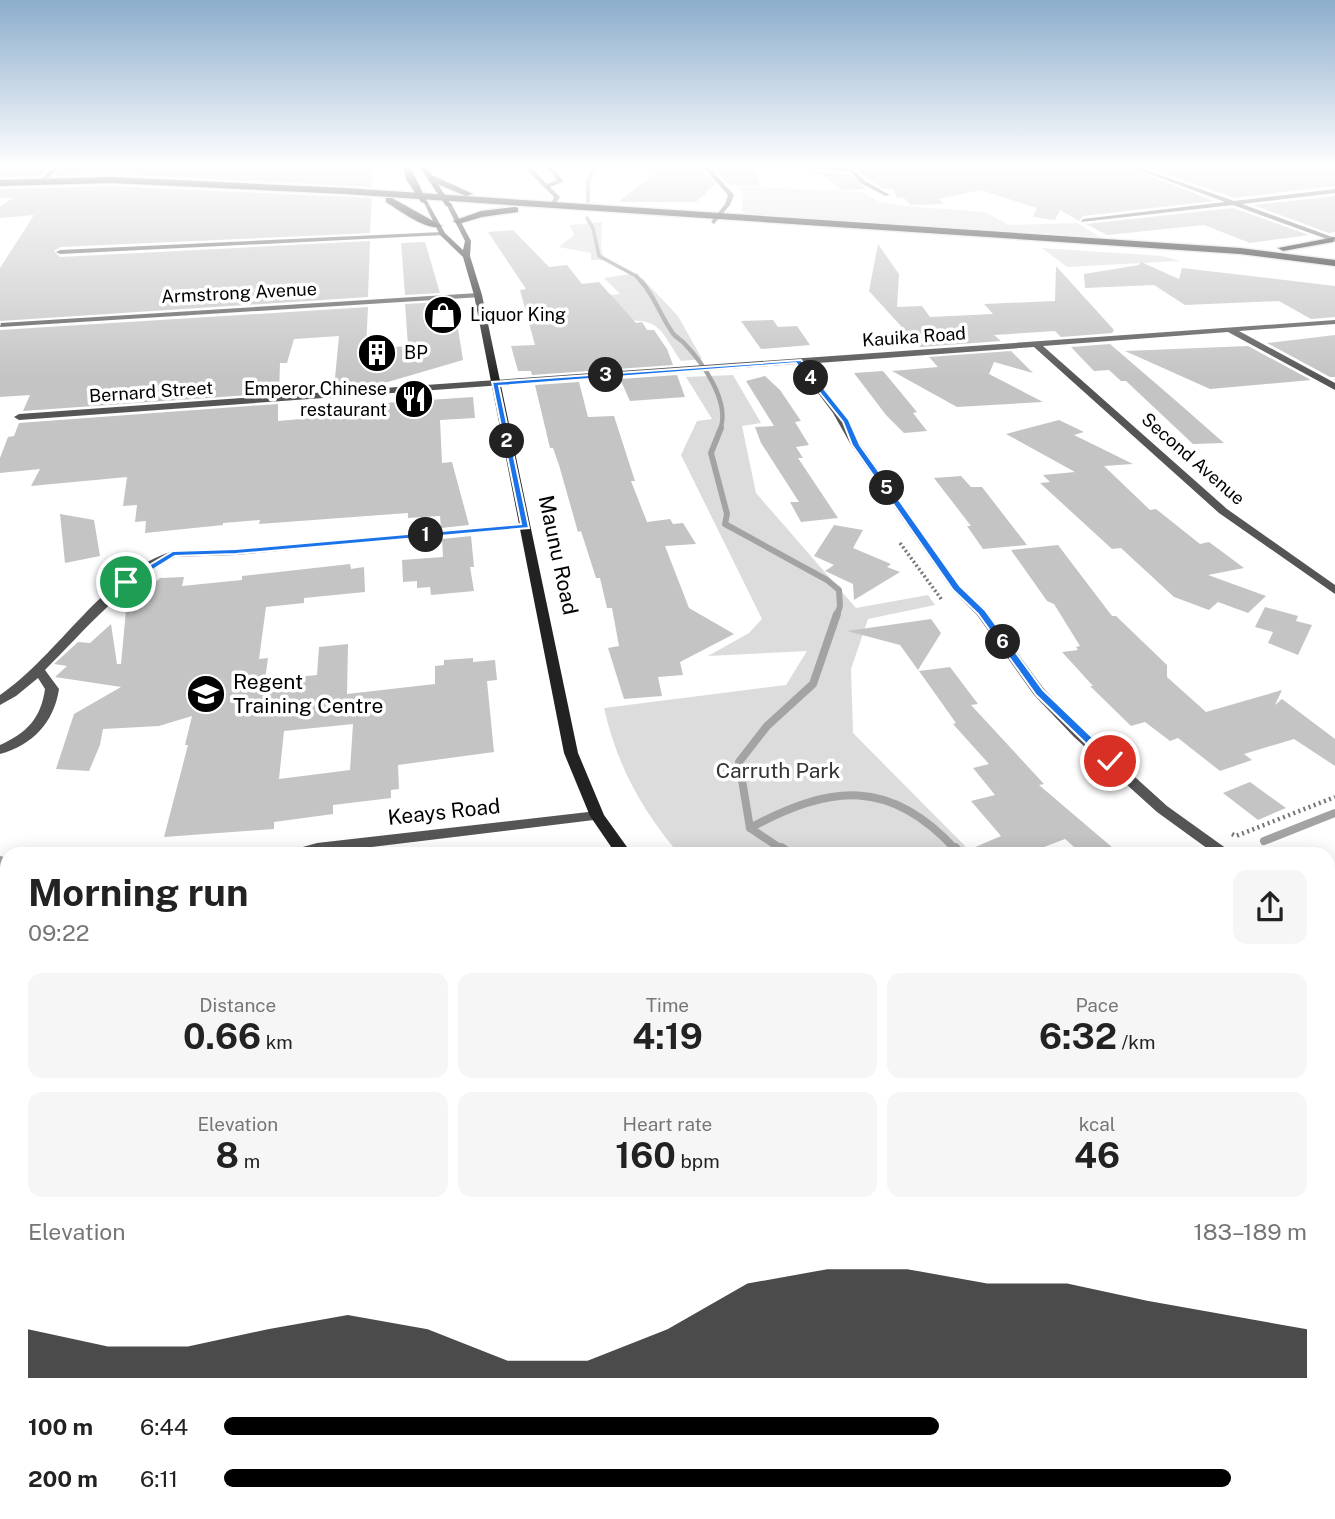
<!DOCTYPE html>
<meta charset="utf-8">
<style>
body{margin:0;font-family:"Public Sans",sans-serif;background:#f6f6f6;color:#222;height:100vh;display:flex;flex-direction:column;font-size:26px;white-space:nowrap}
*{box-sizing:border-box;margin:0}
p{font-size:23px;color:#767676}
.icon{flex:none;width:38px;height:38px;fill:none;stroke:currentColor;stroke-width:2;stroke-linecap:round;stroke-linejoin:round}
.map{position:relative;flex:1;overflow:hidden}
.drawer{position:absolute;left:0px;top:847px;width:1335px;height:672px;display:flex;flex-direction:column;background:#fff;border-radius:21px 21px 0 0;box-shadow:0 4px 18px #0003}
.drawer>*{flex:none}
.pin{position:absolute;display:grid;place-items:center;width:60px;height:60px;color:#fff;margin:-30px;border:4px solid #fff;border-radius:50%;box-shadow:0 2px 7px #0007}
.km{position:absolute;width:35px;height:35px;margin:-18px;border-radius:50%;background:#222;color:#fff;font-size:19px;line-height:35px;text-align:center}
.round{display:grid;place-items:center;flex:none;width:74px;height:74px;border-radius:14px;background:#f6f6f6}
.headline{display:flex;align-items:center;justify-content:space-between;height:119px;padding:0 28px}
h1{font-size:38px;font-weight:700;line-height:52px}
.metrics{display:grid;grid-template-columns:repeat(3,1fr);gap:10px;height:119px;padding:7px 28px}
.metrics div{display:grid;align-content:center;border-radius:14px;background:#f6f6f6;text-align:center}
.metrics b{font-size:35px;font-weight:700}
.metrics small{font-size:19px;font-weight:400}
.metrics p{font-size:19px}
.chart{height:196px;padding:14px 28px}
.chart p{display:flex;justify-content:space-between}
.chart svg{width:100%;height:126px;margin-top:7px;fill:#000;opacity:.7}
ul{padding:0 28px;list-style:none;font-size:23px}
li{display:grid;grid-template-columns:112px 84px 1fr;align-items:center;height:52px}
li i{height:18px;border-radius:9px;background:#000}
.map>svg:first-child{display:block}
.green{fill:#dcdcdc}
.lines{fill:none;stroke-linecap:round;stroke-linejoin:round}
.stream-far5{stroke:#a3a3a3;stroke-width:3.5}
.stream-far4{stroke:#a3a3a3;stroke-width:4.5}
.stream-far3{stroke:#a3a3a3;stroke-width:6}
.stream-far2{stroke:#a3a3a3;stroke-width:8}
.stream-far1{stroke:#a3a3a3;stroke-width:10}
.stream{stroke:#a3a3a3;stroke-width:12}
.building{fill:#c4c4c4;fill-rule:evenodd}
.primary-casing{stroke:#dbdbdb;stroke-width:2}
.trunk-casing{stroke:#dbdbdb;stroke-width:3}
.path-far2{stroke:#777;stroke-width:3.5;stroke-dasharray:2 2.5;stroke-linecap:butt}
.path-far1{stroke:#777;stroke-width:4.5;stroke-dasharray:2 3.5;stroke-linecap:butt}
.path{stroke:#777;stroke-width:5;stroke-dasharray:2 4.5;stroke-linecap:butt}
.service{fill:#555;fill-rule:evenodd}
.minor{fill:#555;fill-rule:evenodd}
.secondary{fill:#222;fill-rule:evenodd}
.primary{fill:#000;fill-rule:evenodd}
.trunk{fill:#000;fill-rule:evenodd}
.route{fill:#1a73e8;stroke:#fff;stroke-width:2}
.labels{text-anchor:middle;stroke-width:7;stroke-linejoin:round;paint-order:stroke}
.far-street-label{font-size:18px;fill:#000;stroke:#fff}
.far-poi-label{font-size:18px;fill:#000;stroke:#fff;text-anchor:start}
.street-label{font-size:21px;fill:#000;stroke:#fff}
.poi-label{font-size:21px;fill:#000;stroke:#fff;text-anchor:start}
.park-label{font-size:21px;fill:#333;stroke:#fff}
</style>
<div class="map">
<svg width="1335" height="1519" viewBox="0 0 1335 1519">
<rect width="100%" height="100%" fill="#fff"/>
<!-- green -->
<g class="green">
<polygon points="738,186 863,192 877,201 904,206 985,212 1009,225 1077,223 1100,237 752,215 742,211 743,196"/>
<polygon points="602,222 601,248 603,256 610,260 591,260 591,253 559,247 574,235 570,225"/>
<polygon points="1042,248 1162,256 1180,261 1067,267"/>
<path d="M637 273 678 316 702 359 681 361C659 329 661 318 620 321L610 295 620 294 604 278Z"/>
<path d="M733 375 761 423 742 426 756 493 856 608 928 595 935 605 868 619 851 669 853 733 973 854H679C641 809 617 765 604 708L786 685 807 651 708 656 749 633 762 619 681 455 697 421 712 419 686 377Z"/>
</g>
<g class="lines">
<!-- stream-far5 -->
<g class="stream-far5">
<polyline points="588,202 588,182 596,166"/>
<polyline points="587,218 593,228 599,256 636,276 642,283"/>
</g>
<!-- stream-far4 -->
<path class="stream-far4" d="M641 281C655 297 660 315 672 332 675 337 680 339 684 343 702 362 731 402 720 430"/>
<!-- stream-far3 -->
<polyline class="stream-far3" points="721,428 711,453 727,514 725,524 827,580 839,590 840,606 837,615"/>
<!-- stream-far2 -->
<g class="stream-far2">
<path d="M750 828C830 785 890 777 956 850"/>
<polyline points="1264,841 1335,813"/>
<polyline points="783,850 750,828 739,762 767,726 813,684 837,614"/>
</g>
<!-- stream-far1 -->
<g class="stream-far1">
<polyline points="781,848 790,854"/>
<polyline points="955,848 960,854"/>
<polyline points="0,861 7,863"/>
</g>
<!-- stream -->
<polyline class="stream" points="821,1512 824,1519"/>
</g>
<!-- building -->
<g class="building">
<polygon points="21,166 52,166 40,176 0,177 0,169 17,169"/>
<polygon points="63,166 200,170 216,166 276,170 285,166 342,169 373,167 372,187 112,174 54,176"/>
<polygon points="665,166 700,166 715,184 696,202 618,202"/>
<polygon points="711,166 756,166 759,186 729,185"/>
<polygon points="928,166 1068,168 1125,166 1214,201 1083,216 1079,221 1060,210 1055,220 1033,217 1037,208 981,190 939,199 944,204 911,205 903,197 897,198 893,189 884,189 867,179 855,169"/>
<polygon points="1142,166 1291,168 1319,166 1335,171 1335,186 1234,198"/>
<polygon points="818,172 849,174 866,189 843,190"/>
<polygon points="112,186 372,198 370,233 60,247 54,251 60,257 370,241 368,297 0,321 0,268 34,215 0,218 0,206 13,198 0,198 0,189"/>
<polygon points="1335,196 1335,232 1329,233 1253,205"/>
<polygon points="1233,208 1309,235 1250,243 1204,225 1107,235 1086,224"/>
<polygon points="513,230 549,267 567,265 582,284 599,282 636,323 642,322 647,330 654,330 667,349 673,365 532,375 531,371 518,371 511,346 535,345 520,290 526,289 488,232"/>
<polygon points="425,242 440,293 405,295 401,243"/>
<polygon points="878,244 899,274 897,307 922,306 930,317 993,314 984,304 1055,301 1056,266 1114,330 1112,333 1061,337 1055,331 994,335 1001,341 920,347 869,291"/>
<polygon points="1141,262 1179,279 1182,268 1335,286 1335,317 1311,319 1279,301 1185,305 1154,285 1085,288 1084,274 1139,265"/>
<polygon points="443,302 454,303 463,360 374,386 334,389 339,336 294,339 287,363 280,363 279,393 23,411 30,395 0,397 0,330 368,307 366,349 408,346 405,304"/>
<polygon points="773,320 778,327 797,326 810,345 761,349 741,321"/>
<polygon points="1335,335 1335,377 1330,377 1267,343"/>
<polygon points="1110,344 1175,400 1224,443 1193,444 1126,381 1121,381 1109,370 1094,371 1071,347"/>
<polygon points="1248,346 1311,380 1210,389 1125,351"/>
<polygon points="1011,351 1033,373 994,362 989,374 1043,402 957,407 892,371 938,367 929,357"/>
<polygon points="883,371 917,412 913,413 927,431 904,433 886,415 854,373"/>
<polygon points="677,375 685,397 630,401 620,379"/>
<polygon points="765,376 780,390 801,421 795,422 809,445 796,447 803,458 798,458 838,518 801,522 790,502 799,502 761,443 755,427 774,426 746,381"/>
<polygon points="579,382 588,417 614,416 635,481 631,481 647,522 670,519 673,524 683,523 696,544 665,546 689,608 734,634 680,662 683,675 658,677 662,696 624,699 608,648 619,646 612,608 607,608 600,578 596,578 581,531 578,532 559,465 553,448 550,448 535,385"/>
<polygon points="473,397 475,418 440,420 442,463 452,462 469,525 441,528 440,516 408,518 408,513 259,524 260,520 223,523 223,525 145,533 146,521 135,522 137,505 123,506 127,477 31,486 40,469 0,473 0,458 8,437 14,436 19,423 278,404 278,421 323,417 325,407"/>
<polygon points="1059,420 1084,432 1074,435 1133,464 1104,466 1150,510 1156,509 1200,544 1209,542 1244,568 1208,575 1266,596 1248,613 1218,602 1209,610 1174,597 1121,548 1112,549 1040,483 1050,482 1043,475 1075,472 1006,434"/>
<polygon points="961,476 971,487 982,487 1027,545 983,549 967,526 971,526 934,478"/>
<polygon points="60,514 94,520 100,556 65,563"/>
<polygon points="834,525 863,530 853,548 891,564 887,567 900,572 854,600 853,584 825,571 834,565 814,556"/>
<polygon points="471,536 474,567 470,567 474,591 431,595 430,587 417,588 417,581 403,582 402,560 443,557 442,539"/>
<polygon points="1058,545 1112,616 1116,616 1167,665 1167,677 1206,712 1282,690 1275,705 1282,699 1335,739 1335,766 1294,739 1244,754 1252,760 1220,771 1178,738 1170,741 1145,722 1131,726 1090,686 1093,686 1062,652 1078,650 1076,647 1080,646 1054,604 1047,601 1011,550"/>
<path d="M350 564 351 569 364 567 365 592 304 598V603L266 607 259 659 268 658 265 680 317 675 319 647 348 644 347 694 435 684V666L444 665V660L473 658V662L495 660 497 680 487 681 494 752 398 765 399 789 391 790V798L333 805V814L274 822V829L164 837 188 745H185L192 716 159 726 103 729 100 745 89 771 56 769 74 714 121 687 55 677 67 666 54 664 78 642 90 643 111 624 117 664H121L126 610 160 578 184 577 182 586 242 580V576ZM353 724 350 770 279 779 284 731Z"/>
<polygon points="1265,607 1298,616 1296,621 1312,625 1298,655 1268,643 1273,632 1255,627"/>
<polygon points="931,619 941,633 918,670 900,645 847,631"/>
<polygon points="950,667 978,704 971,705 1044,784 1039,785 1120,854 1082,854 1065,839 1026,854 959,854 1001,836 971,801 995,795 973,768 989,764 953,724 956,723 919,671"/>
<polygon points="1250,782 1286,808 1258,820 1223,793"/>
</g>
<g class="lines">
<!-- primary casing -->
<g class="primary-casing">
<g id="primary">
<polygon points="403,166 410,166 428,204 421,202 406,179"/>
<polygon points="419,166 426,166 452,206 446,206"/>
</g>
</g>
<!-- trunk casing -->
<g class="trunk-casing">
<g id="trunk">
<polygon points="428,176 434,176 473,194 466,196 428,180"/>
<polygon points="112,177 345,188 1240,248 1335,260 1335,266 1240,254 345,194 112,183 0,186 0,180"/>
<path d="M386 198H392L442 226C430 233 397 209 386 202Z"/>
<polygon points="515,207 518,208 518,212 482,217 458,224 453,221 481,211"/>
<polygon points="1335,237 1333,242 1283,251 1278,248"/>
</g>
</g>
<!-- path-far2 -->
<polyline class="path-far2" points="900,543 942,600"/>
<!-- path-far1 -->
<polyline class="path-far1" points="1232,834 1236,836 1335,797"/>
<!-- path -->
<polyline class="path" points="1328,953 1335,957"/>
<!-- service -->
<g class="service">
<polygon points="55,166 61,166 44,182 40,182 40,180"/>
<polygon points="847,168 851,168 865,181 890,195 885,196 861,183"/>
<path d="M173 551 177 552V556C123 584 87 628 45 670L59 689C54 722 33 745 0 754V745C27 733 41 718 45 689L38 678 16 696 0 705V695C59 655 104 572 173 551Z"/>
</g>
<!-- minor -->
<g class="minor">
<polygon points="523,166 529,166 547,184 557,180 545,166 551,166 563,180 563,182 550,187 560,197 555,204 551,204 554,197"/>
<polygon points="702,166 708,166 734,195 730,205 714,224 711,222 725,204 728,195"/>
<polygon points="758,166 801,166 852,169 849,171"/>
<polygon points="1128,166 1135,166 1234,201 1335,189 1335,193 1242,204 1335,238 1335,242 1233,205 1081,222 1083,219 1225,202"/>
<polygon points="442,232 444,235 60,254 56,252 60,250"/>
<polygon points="478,293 482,295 481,297 0,327 1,323"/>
<polygon points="1335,320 1335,324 1239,331 1335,383 1335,390 1228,332 1043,346 1227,509 1335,585 1335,594 1219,513 1034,347 804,364 840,410 861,445 960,586 985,609 1044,689 1084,731 1167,806 1234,854 1215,854 1157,812 1074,737 1034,695 977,615 952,590 851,445 833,413 796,364 19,420 14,417 19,414"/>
<polygon points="526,523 530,524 530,528 236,555 173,557 167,554 173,551 236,549"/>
<polygon points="597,811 602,813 604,816 602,819 314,854 289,854 292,850 317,843"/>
<polygon points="1328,917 1335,920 1335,934 1328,931"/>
</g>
<!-- secondary -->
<g class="secondary">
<polygon points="423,201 427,201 445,233 463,250 465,241 446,204 451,203 471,241 470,256 482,295 578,753 604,815 632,854 616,854 590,816 564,753 474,295 463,257 440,235"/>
<polygon points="145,1512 181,1512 178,1519 142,1519"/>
<polygon points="1224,1512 1251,1512 1254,1519 1227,1519"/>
</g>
<!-- primary -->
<use href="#primary" class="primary"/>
<!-- trunk -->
<use href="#trunk" class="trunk"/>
</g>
<!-- sky -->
<linearGradient id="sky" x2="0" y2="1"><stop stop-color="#8cadcc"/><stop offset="0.44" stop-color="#fff"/><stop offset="1" stop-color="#fff" stop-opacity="0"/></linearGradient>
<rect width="1335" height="378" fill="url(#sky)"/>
<!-- route -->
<polygon class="route" points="801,360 849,420 860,445 960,586 985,610 1043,690 1114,758 1114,763 1106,763 1036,695 978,614 953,590 852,445 843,422 796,363 499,386 529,528 236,554 175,556 130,584 121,582 173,551 236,549 521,524 492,382"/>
<!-- icons -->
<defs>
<g id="shop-disc" transform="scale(2.0125)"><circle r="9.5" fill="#000" stroke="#fff"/><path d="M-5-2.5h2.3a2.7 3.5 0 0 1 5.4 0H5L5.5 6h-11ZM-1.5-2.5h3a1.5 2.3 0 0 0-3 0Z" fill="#fff"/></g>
<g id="building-disc" transform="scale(2.0125)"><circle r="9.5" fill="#000" stroke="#fff"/><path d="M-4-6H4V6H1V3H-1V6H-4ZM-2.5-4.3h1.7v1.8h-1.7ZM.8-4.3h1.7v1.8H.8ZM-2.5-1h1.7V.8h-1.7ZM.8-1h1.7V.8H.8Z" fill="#fff"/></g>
<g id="restaurant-disc" transform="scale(2.0125)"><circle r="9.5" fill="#000" stroke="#fff"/><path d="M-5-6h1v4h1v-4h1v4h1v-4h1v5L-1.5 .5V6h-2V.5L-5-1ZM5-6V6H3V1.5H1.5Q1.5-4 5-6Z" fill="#fff"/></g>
<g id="university-disc" transform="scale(2.0125)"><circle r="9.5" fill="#000" stroke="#fff"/><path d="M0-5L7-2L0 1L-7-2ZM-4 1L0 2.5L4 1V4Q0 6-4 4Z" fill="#fff"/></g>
</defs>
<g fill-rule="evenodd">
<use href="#shop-disc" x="443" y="315"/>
<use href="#building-disc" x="377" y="353"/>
<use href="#restaurant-disc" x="414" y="399"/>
<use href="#university-disc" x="206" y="694"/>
</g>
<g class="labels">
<!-- far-street labels -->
<g class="far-street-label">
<text transform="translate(239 293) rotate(-3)" y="6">Armstrong Avenue</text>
<text transform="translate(914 337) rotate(-4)" y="6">Kauika Road</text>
<text transform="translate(151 392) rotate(-4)" y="6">Bernard Street</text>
<text transform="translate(1193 459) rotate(41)" y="6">Second Avenue</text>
</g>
<!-- far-poi labels -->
<g class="far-poi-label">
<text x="470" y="321">Liquor King</text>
<text x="404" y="359">BP</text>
<text x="387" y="395" text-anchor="end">Emperor Chinese<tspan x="387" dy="21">restaurant</tspan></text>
</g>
<!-- street labels -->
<g class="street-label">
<text transform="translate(558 555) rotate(78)" y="7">Maunu Road</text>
<text transform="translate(444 812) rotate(-6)" y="7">Keays Road</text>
</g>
<!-- poi labels -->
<g class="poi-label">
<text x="233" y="689">Regent<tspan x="233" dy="24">Training Centre</tspan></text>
</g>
<!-- park labels -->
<g class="park-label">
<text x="778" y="778">Carruth Park</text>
</g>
</g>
</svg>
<div class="pin" style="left:126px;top:582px;background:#1e9e55"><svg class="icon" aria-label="arrive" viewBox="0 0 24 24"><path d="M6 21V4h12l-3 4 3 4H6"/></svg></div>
<div class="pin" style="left:1110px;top:761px;background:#d93025"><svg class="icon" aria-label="check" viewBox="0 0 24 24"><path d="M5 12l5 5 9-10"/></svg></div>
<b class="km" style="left:426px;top:535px">1</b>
<b class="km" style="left:507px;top:441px">2</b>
<b class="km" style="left:606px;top:375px">3</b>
<b class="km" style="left:811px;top:378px">4</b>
<b class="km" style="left:887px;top:488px">5</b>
<b class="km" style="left:1003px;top:642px">6</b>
<section class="drawer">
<div class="headline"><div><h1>Morning run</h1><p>09:22</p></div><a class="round"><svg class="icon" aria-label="share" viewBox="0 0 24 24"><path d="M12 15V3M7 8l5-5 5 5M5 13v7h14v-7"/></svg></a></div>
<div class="metrics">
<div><p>Distance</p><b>0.66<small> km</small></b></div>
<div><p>Time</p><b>4:19</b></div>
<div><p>Pace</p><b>6:32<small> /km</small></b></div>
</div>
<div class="metrics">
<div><p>Elevation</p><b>8<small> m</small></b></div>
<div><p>Heart rate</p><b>160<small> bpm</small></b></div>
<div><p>kcal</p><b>46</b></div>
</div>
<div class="chart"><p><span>Elevation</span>183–189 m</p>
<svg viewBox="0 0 160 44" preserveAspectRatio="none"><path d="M0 44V27L10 33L20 33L30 27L40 22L50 27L60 38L70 38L80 27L90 11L100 6L110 6L120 11L130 11L140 17L150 22L160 27V44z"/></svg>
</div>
<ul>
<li><b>100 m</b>6:44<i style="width:66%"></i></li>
<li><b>200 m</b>6:11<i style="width:93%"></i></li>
</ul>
</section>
</div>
